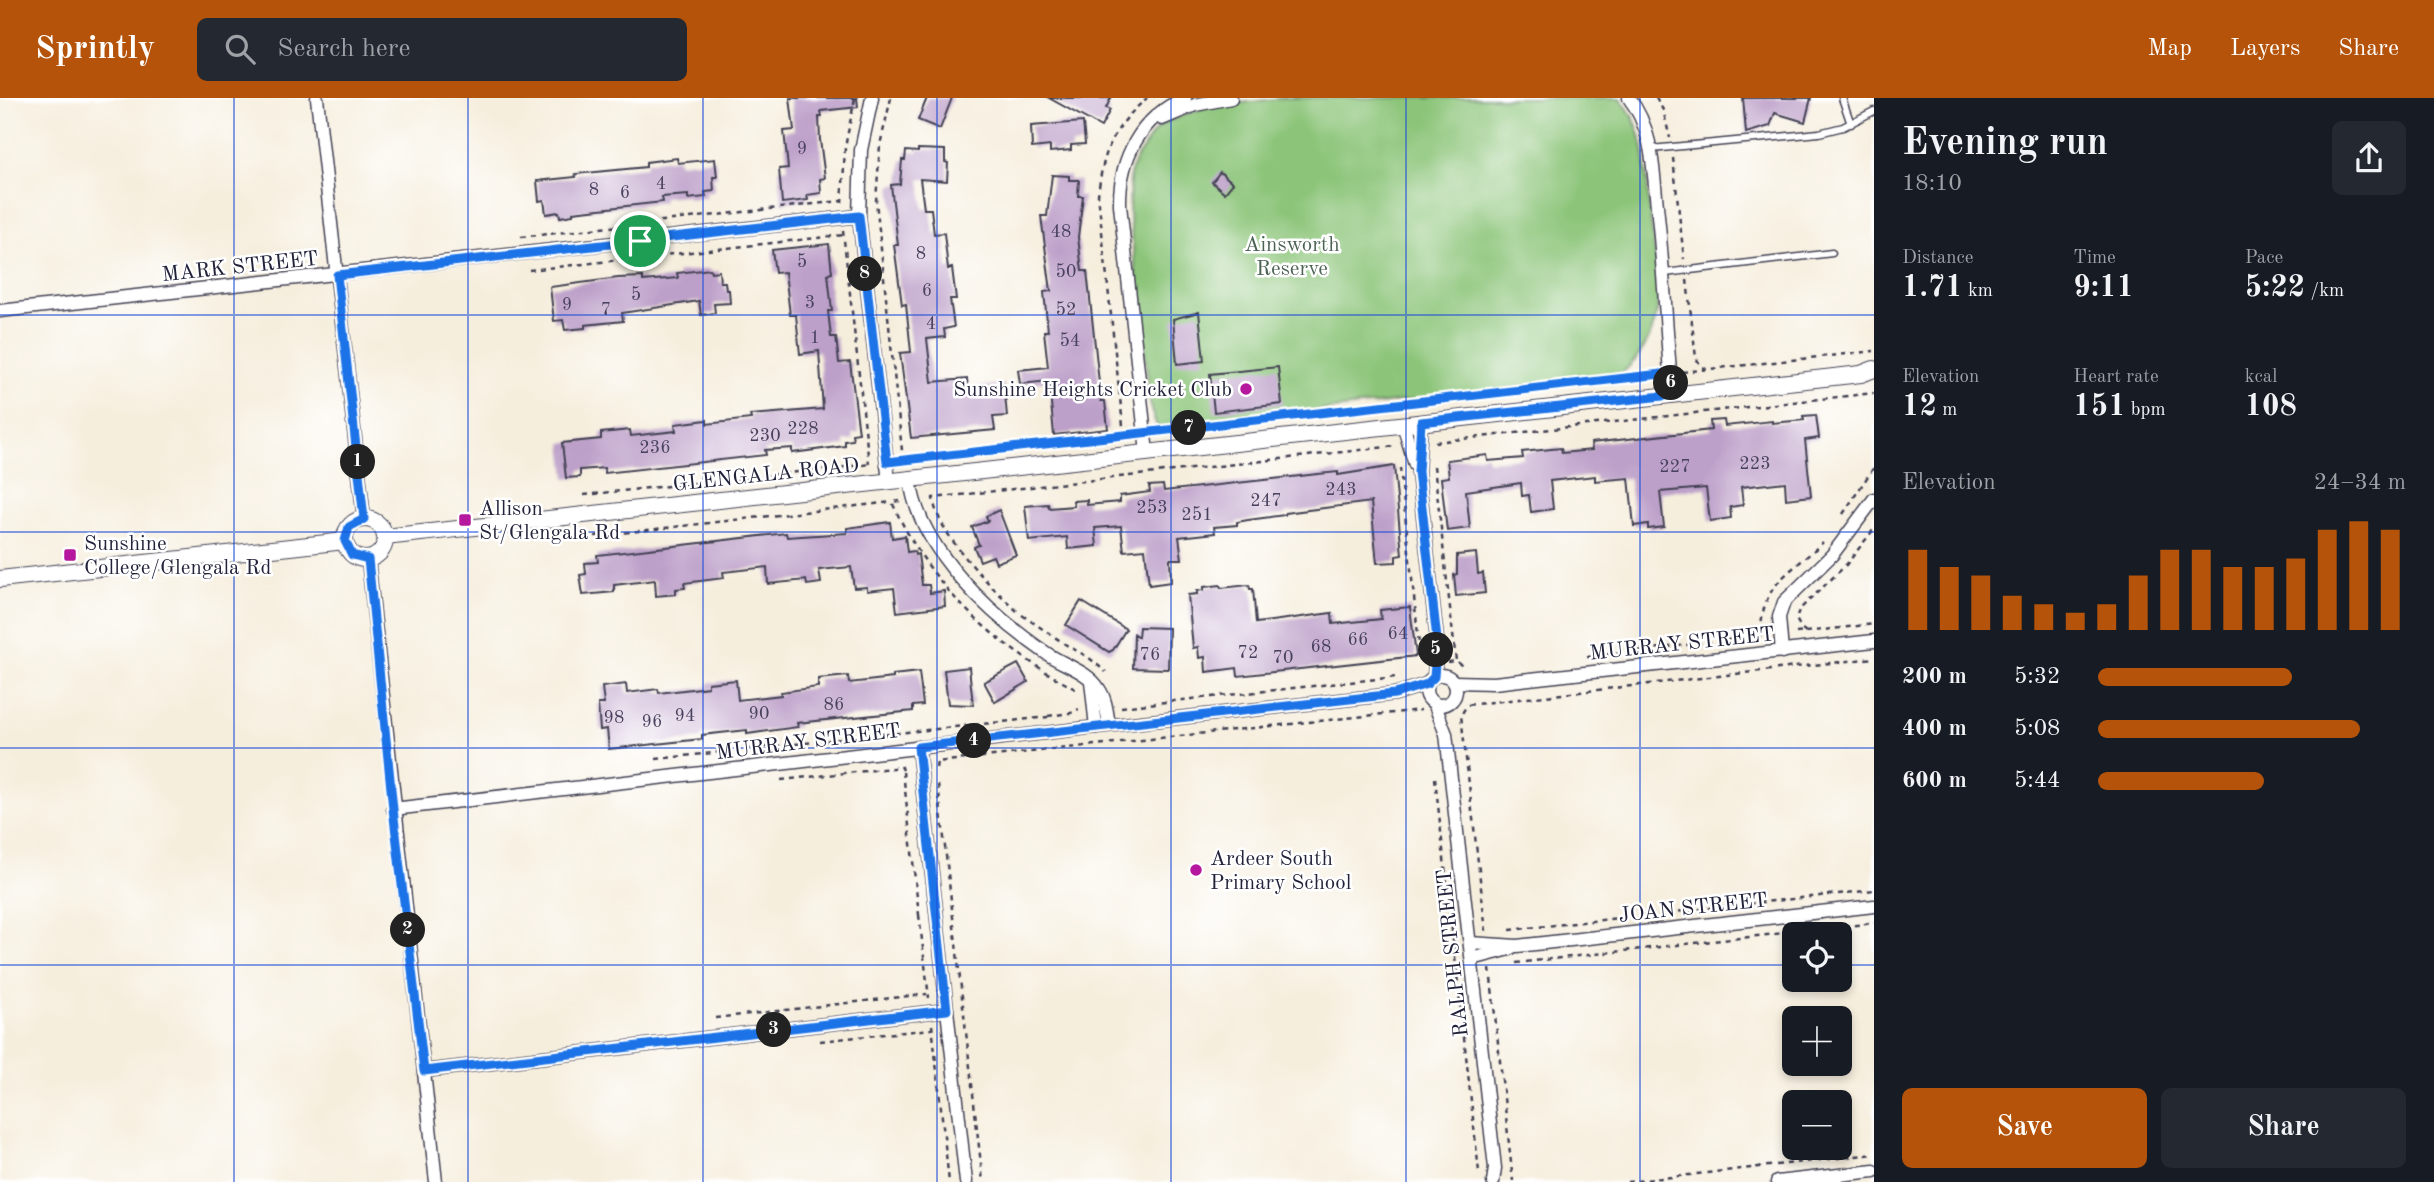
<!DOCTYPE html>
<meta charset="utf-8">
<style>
body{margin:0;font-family:"Old Standard TT",serif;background:#242831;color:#f1f3f6;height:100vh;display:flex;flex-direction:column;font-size:26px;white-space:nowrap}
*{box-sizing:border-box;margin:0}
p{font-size:23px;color:#9ea1a6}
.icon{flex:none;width:38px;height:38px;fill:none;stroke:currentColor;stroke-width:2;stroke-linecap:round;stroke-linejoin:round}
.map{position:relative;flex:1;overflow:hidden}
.panel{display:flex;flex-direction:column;background:#171b24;width:560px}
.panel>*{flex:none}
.tools{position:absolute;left:1782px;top:824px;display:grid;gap:14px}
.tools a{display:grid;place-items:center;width:70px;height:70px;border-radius:10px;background:#171b24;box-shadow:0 4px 10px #0003;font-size:35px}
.pin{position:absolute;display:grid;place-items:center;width:60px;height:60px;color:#fff;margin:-30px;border:4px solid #fff;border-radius:50%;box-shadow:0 2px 7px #0007}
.km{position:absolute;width:35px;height:35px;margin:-18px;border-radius:50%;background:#222;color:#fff;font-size:19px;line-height:35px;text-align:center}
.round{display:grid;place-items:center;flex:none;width:74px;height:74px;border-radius:10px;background:#242831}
.summary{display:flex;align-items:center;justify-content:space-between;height:119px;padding:0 28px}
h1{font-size:38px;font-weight:700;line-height:52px}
.metrics{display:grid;grid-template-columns:repeat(3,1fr);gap:10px;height:119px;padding:7px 28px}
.metrics div{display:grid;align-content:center}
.metrics b{font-size:30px;font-weight:700}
.metrics small{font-size:19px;font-weight:400}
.metrics p{font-size:19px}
.chart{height:196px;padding:14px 28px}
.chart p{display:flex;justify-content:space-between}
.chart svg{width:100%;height:126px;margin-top:7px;stroke:#b45309;stroke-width:6}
.button{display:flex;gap:14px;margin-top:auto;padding:14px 28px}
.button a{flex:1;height:80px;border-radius:10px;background:#b45309;color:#fff;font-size:28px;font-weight:700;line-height:80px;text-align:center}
.button a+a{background:#242831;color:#f1f3f6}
ul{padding:0 28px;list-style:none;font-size:23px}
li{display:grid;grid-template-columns:112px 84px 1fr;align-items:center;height:52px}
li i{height:18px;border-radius:9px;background:#b45309}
header{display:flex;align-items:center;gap:42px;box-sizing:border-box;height:98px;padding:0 35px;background:#b45309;color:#fff}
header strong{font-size:33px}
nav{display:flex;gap:38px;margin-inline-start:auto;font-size:24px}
.search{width:490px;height:63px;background:#242831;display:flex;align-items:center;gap:18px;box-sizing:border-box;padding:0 24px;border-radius:10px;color:#9ea1a6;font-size:26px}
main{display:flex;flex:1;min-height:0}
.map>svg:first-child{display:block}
.green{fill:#8cc579;stroke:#57745a;stroke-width:2}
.building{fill:#bda0c9}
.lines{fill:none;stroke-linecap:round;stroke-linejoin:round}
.service-casing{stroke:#424153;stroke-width:9}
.minor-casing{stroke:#424153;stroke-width:15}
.tertiary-casing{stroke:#424153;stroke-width:18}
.path{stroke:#424153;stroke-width:2.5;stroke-dasharray:5 5;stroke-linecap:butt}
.service{stroke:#fff;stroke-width:6}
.minor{stroke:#fff;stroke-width:12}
.tertiary{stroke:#fff;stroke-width:16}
.route-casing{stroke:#fff;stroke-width:14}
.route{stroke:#1a73e8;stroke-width:9}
.grid{fill:none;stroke:#1d4ed8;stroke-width:2;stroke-opacity:0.55}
.poi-dot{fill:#b5179e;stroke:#fff;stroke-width:2.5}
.labels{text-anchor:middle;stroke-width:5;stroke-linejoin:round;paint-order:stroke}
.number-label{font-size:18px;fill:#49425e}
.park-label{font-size:21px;fill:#4c6354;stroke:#fff}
.street-label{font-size:21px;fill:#22223b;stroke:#fff}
.poi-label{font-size:21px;fill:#22223b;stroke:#fff;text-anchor:start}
</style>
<header>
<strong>Sprintly</strong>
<div class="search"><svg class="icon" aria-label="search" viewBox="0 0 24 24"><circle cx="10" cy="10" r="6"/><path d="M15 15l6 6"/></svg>Search here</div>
<nav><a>Map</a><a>Layers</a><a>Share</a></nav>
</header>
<main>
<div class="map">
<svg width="1874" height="1084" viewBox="0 0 1874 1084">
<rect width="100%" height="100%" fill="#fff"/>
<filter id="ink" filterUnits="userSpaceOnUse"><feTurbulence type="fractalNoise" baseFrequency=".0143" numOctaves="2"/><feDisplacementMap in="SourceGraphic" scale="14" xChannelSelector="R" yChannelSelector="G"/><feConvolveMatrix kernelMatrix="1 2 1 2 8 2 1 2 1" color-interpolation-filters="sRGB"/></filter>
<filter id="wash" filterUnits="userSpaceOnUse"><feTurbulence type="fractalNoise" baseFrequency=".00686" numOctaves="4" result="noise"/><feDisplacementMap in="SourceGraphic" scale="28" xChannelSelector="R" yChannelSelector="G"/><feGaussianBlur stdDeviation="1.57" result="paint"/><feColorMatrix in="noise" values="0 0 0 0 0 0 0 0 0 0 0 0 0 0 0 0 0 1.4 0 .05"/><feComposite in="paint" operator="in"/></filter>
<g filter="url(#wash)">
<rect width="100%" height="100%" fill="#f6eedd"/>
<!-- green -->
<path class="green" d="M1284 0H1620C1629 11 1636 23 1640 37 1647 62 1647 91 1650 117 1653 148 1661 182 1657 213 1653 239 1638 265 1616 279L1158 331 1151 312 1129 112 1130 77 1135 62 1154 34 1166 24 1205 9Z"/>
<g id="blocks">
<!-- building -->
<g class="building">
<polygon points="790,0 857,0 858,9 821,13 822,19 819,19 820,42 825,80 820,81 821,95 807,97 808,102 782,105 779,71 788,70 784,33 794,32"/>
<polygon points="927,0 952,0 940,31 918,22"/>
<polygon points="1049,0 1111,0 1106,10 1110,12 1101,29"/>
<polygon points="1743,0 1811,0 1805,24 1775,15 1770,28 1746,35"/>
<polygon points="1083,24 1085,46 1071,47 1071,52 1050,54 1050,48 1032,50 1031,28"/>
<polygon points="918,51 945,52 945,64 948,65 947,83 920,81 924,111 931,111 934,136 944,135 948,171 952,170 956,201 950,201 954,229 944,231 945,239 927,241 932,284 967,281 968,290 1004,286 1007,318 993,319 995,332 911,340 900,255 911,254 906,206 902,207 897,169 894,147 898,147 891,87 900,86 902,62 905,62 906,53 918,54"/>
<polygon points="677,60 678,65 715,61 717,79 713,79 714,93 705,94 706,99 688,101 688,97 662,99 663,104 573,114 573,117 560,119 559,114 546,116 544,102 539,103 537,83 576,79 575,76 646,69 646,64"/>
<polygon points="1220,74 1233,85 1225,95 1212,84"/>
<polygon points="1052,77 1069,78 1069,82 1079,82 1078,98 1083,98 1078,139 1082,173 1087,173 1101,303 1105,303 1108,331 1054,337 1049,283 1020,286 1018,272 1048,269 1044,233 1048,233 1044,194 1051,193 1041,118 1047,118"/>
<polygon points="829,146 832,175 828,176 832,213 828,213 831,239 836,239 839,265 850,264 859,335 852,336 853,342 845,343 845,348 792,355 792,350 765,352 766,357 605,375 604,370 580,372 580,379 566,380 562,345 601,341 601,335 630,332 631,338 676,333 675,326 707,322 707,326 751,321 750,317 823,311 819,253 800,256 796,217 790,217 785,174 775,175 772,152"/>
<polygon points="710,171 711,174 719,173 720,184 725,184 726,192 729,192 730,205 714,206 715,215 701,217 699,203 622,215 623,223 585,227 585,230 565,232 563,222 554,223 550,189 618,180 643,179 643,183 678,180 677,175"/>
<polygon points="1199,214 1204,263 1177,266 1173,221"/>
<polygon points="1278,269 1282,306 1214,314 1210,276"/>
<polygon points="1816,317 1819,340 1805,342 1811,398 1786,401 1785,384 1741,389 1743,407 1730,409 1731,420 1710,423 1706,390 1660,394 1664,429 1648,431 1648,426 1634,428 1629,380 1595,383 1595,378 1550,383 1553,411 1531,414 1529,397 1522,398 1521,385 1466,393 1470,430 1447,433 1441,380 1449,379 1447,362 1487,357 1488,363 1523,360 1522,354 1561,350 1562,355 1592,352 1591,345 1711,332 1710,323 1724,322 1725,328 1772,323 1772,325 1804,322 1803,318"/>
<polygon points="1394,368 1402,457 1396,458 1396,464 1377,465 1371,404 1285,415 1285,417 1248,422 1237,424 1237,427 1214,429 1215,435 1179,439 1182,461 1170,461 1171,484 1149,487 1145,451 1124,453 1121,428 1095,430 1097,448 1068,451 1067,439 1029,443 1025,408 1048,406 1049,410 1074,408 1073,403 1087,402 1087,407 1120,404 1120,398 1150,394 1149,388 1163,387 1164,393 1318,376 1338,374 1338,377"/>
<polygon points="999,412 1016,457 996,465 993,458 980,463 974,449 979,447 972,429 988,423 986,418"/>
<polygon points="890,424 892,440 905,438 907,454 914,453 915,457 918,456 922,487 929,487 930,495 944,493 945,508 897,514 894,490 867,493 867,489 854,490 851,469 819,472 821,485 807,487 806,482 768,486 767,469 723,474 724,480 684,485 685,490 676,491 676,496 656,498 655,482 614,487 614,494 583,497 580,477 586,476 585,465 598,464 597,457 786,435 787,439 847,435 847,430"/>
<polygon points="1476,455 1478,476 1483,475 1485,495 1456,498 1454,477 1457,476 1457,457"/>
<polygon points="1220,487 1221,490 1249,487 1250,491 1253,491 1256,525 1332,515 1333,526 1381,521 1380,512 1410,509 1416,558 1238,578 1237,570 1206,574 1205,559 1199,560 1198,549 1193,550 1188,497 1197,496 1197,493 1204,492 1204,489"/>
<polygon points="1081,503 1126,531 1113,552 1109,554 1066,527"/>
<polygon points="1139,529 1169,530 1168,571 1133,570 1134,536 1138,539"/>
<polygon points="1018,566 1028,584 995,604 984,584"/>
<polygon points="969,569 973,607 948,606 944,572"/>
<polygon points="919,574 923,607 913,608 913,613 797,625 798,629 747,636 747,632 702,637 702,641 609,651 607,631 600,632 598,606 604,606 602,589 626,586 627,595 658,591 659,595 708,589 708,585 736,582 738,602 781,597 781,594 818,589 818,581 848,578 849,585 893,580 893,577"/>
</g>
</g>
</g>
<g filter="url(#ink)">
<use href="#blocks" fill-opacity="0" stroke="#424153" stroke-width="2"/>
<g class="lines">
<!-- service casing -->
<g class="service-casing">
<g id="service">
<polyline points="1842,0 1851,26"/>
<polyline points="1651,51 1819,35 1843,29 1874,13"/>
<polyline points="1665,175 1832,155"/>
</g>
</g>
<!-- minor casing -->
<g class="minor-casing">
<g id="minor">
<polyline points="317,0 364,421"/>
<polyline points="872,0 861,52 859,118 889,384"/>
<path d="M1629 0C1653 31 1653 71 1657 108 1664 171 1666 234 1672 297"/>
<polyline points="1162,21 1195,7 1231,0"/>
<polyline points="0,213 859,118"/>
<polyline points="1421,324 1418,374 1437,541 1434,579"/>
<polyline points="1403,326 1415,367"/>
<path d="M1147 355 1120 107C1119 60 1141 19 1185 0"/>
<path d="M910 381C918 451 991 517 1046 555 1063 567 1088 573 1099 591 1106 601 1107 615 1109 627"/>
<polyline points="368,461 436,1084"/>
<polyline points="1782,554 1779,519 1784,504 1832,457 1874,401"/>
<circle cx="1441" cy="592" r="15"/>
<polyline points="1091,583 1096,629"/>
<polyline points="1454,584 1494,585 1874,543"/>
<polyline points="1434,605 1446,636 1495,1070 1493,1084"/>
<polyline points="918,649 966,1084"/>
<polyline points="393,711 1096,629 1395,596 1427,586"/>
<polyline points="1470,845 1517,848 1874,808"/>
<polyline points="1472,861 1510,851"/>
<polyline points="424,973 947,912"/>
<polyline points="1777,1084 1874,1073"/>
</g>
</g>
<!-- tertiary casing -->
<g class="tertiary-casing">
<g id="tertiary">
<circle cx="365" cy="441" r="20"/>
<polyline points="385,439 1861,276 1874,271"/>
<polyline points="0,481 345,443"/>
</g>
</g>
<!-- path -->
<g class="path">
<polyline points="891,0 880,47 876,103 903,362"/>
<polyline points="1656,0 1663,12 1670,40"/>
<polyline points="1673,60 1684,161"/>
<polyline points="842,105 845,49 855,0"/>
<polyline points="843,133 869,366"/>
<polyline points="521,139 841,103"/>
<polyline points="529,172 844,137"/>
<polyline points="1687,182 1696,260 1701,268 1706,271"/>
<polyline points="1682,274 1874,253"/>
<polyline points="1157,334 1655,277"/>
<path d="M1124 337 1098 97C1103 52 1113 30 1147 0"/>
<polyline points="1435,344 1874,295"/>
<polyline points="900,363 1130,337"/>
<polyline points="1434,368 1456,563"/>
<polyline points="1400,370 1420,555"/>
<polyline points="584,397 872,366"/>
<path d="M900 403 892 404C930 490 996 548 1077 592"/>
<polyline points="1843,416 1874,369"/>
<polyline points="595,438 892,404"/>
<path d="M1017 513C990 487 938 438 933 400L1396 348"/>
<polyline points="1022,517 1068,548 1088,559 1106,574"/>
<polyline points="1806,534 1874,526"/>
<polyline points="1796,535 1806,534 1801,530 1796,521 1799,512 1846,467 1874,431"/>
<path d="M1587 559 1761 538C1760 485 1789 477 1823 444"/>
<polyline points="1448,564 1456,563 1464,569"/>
<polyline points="1201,600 1396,579"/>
<polyline points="1121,609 1201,600"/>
<polyline points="1048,618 1071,615 1079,611"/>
<polyline points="656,661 1048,619"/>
<polyline points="936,670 937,664 1421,612"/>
<polyline points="903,674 919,817"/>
<polyline points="1435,680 1479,1074"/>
<polyline points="781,682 902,669 903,673"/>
<polyline points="938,687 983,1084"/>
<polyline points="919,817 929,900"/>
<polyline points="1510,832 1874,792"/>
<polyline points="1486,833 1461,617 1467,607 1874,560"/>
<polyline points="1516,865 1874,825"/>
<polyline points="1490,871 1513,1083"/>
<polyline points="715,920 927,896"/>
<polyline points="932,927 949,1084"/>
<polyline points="820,943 932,931"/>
<polyline points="1627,1084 1874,1056"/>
</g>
<!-- service -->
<use href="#service" class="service"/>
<!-- minor -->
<use href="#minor" class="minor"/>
<!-- tertiary -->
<use href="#tertiary" class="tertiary"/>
</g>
</g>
<g class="lines" filter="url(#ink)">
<!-- route casing -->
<g class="route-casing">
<polygon id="route" points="859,118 887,364 1670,275 1672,297 1421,324 1418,374 1437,541 1435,566 1434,579 1427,586 1395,596 918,649 947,912 424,973 393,711 368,461 352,457 345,443 349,429 364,421 337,177"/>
</g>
<!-- route -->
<use href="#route" class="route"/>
</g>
<!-- grid -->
<path class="grid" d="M234 0V1084M468 0V1084M703 0V1084M937 0V1084M1171 0V1084M1406 0V1084M1640 0V1084M0 217H1874M0 434H1874M0 650H1874M0 867H1794M1839 867H1874"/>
<!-- markers -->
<g class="poi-dot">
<circle cx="1246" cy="291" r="7"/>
<rect x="458" y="415" width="14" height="14" rx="3.5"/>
<rect x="63" y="450" width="14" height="14" rx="3.5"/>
<circle cx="1196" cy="772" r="7"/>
</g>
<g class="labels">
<!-- number labels -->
<g class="number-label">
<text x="802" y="56">9</text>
<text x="661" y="91">4</text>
<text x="594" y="97">8</text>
<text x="625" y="100">6</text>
<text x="1061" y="139">48</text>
<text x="921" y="161">8</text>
<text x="802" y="169">5</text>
<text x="1066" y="179">50</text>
<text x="927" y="198">6</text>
<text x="636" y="202">5</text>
<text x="810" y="210">3</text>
<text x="567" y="212">9</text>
<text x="606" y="217">7</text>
<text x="1066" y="217">52</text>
<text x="931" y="231">4</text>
<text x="815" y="245">1</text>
<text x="1070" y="248">54</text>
<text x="803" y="336">228</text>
<text x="765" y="343">230</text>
<text x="655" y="355">236</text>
<text x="1755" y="371">223</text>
<text x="1675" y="374">227</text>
<text x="1341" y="397">243</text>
<text x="1266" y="408">247</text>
<text x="1152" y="415">253</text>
<text x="1197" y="422">251</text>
<text x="1398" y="541">64</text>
<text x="1358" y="547">66</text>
<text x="1321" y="554">68</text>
<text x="1248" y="560">72</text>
<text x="1150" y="562">76</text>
<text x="1283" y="565">70</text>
<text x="834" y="612">86</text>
<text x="759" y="621">90</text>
<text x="685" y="623">94</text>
<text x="614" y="625">98</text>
<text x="652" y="629">96</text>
</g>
<!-- park labels -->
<g class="park-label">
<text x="1292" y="153">Ainsworth<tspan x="1292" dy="24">Reserve</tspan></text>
</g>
<!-- street labels -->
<g class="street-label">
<text transform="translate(240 168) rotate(-6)" y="7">MARK STREET</text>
<text transform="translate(766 376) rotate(-6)" y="7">GLENGALA ROAD</text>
<text transform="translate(1682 545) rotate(-6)" y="7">MURRAY STREET</text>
<text transform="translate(808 643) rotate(-7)" y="7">MURRAY STREET</text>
<text transform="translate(1693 809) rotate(-6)" y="7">JOAN STREET</text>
<text transform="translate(1452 855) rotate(-96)" y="7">RALPH STREET</text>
</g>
<!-- poi labels -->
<g class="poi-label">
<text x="1232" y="298" text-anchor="end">Sunshine Heights Cricket Club</text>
<text x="479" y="417">Allison<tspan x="479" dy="24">St/Glengala Rd</tspan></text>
<text x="84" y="452">Sunshine<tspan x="84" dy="24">College/Glengala Rd</tspan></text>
<text x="1210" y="767">Ardeer South<tspan x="1210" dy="24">Primary School</tspan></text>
</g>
</g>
</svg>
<div class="tools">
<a><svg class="icon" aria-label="locate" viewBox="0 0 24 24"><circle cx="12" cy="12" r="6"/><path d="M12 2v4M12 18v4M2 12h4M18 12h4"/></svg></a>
<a>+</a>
<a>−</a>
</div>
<div class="pin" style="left:640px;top:143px;background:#1e9e55"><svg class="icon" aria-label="arrive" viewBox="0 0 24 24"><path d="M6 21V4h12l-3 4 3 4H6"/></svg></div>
<b class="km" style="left:358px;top:364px">1</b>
<b class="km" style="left:408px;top:832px">2</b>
<b class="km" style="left:774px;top:932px">3</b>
<b class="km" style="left:974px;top:643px">4</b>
<b class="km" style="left:1436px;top:552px">5</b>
<b class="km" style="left:1671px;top:285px">6</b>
<b class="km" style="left:1189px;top:330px">7</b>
<b class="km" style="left:865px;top:176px">8</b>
</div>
<section class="panel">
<div class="summary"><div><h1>Evening run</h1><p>18:10</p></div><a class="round"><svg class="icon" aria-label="share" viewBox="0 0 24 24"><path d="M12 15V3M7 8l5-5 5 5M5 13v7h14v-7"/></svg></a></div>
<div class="metrics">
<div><p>Distance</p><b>1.71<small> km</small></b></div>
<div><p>Time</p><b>9:11</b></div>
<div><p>Pace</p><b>5:22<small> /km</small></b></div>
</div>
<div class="metrics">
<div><p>Elevation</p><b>12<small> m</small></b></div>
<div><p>Heart rate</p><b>151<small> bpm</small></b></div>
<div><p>kcal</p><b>108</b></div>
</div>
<div class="chart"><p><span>Elevation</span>24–34 m</p>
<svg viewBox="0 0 160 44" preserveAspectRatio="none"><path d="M5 44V16M15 44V22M25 44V25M35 44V32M45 44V35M55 44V38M65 44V35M75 44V25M85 44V16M95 44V16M105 44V22M115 44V22M125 44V19M135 44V9M145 44V6M155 44V9"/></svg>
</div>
<ul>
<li><b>200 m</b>5:32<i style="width:63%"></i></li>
<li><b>400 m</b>5:08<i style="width:85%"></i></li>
<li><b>600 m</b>5:44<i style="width:54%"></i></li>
</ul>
<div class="button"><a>Save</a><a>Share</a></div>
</section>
</main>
